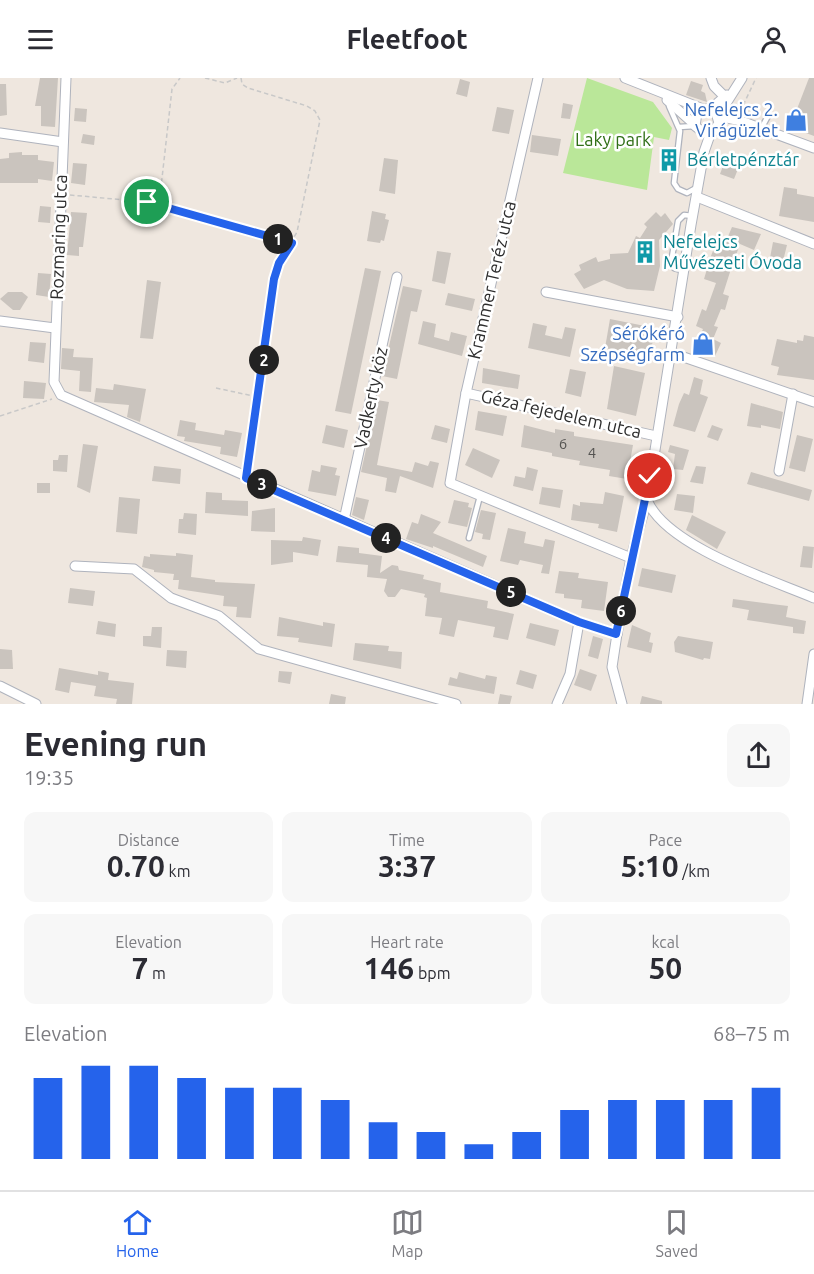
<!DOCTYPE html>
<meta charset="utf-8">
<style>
body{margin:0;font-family:Ubuntu,sans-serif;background:#f7f7f7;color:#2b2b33;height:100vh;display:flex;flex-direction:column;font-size:22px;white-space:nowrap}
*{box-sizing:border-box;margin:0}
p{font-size:20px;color:#7c7c81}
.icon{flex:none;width:33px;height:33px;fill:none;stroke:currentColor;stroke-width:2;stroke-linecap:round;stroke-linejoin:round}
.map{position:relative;height:626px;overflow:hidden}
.panel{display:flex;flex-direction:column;background:#fff;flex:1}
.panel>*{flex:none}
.pin{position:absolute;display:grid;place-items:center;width:51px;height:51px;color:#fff;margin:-26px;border:3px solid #fff;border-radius:50%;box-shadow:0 2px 6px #0007}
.km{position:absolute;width:30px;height:30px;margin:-15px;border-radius:50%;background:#222;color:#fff;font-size:16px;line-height:30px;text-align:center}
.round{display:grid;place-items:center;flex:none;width:63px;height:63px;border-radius:12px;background:#f7f7f7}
.overview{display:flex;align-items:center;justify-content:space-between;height:102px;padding:0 24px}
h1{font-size:33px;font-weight:700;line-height:45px}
.stats{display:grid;grid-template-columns:repeat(3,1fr);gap:9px;height:102px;padding:6px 24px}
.stats div{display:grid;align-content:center;border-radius:12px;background:#f7f7f7;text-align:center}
.stats b{font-size:30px;font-weight:700}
.stats small{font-size:16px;font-weight:400}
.stats p{font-size:16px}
.chart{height:168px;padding:12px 24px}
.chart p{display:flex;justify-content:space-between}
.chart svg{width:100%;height:108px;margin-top:6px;stroke:#2563eb;stroke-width:6}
header{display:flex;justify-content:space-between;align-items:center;height:78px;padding:0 24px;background:#fff;font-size:27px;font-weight:700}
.menu{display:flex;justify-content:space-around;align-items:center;height:84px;border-top:2px solid #e1e1e2;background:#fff;font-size:16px;color:#7c7c81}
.menu a{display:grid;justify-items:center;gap:3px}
.menu .selected{color:#2563eb}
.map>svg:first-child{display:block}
.green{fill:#bae799}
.building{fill:#cac4be}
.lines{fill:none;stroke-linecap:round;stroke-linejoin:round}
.service-casing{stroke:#afb3bd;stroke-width:7}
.minor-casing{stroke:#afb3bd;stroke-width:11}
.path{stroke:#c8c8c8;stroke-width:1.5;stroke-dasharray:4.5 3;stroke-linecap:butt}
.service{stroke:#fff;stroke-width:4.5}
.minor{stroke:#fff;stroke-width:9}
.route-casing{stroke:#fff;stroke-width:12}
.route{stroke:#2563eb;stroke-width:8}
.labels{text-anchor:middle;stroke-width:5;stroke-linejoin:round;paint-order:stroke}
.number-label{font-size:15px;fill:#545351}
.shop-label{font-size:18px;fill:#366cbe;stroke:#fff;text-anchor:end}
.park-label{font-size:18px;fill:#306f17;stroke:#fff}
.culture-label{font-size:18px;fill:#0d838f;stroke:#fff;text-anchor:start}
.street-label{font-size:18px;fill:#2d2d2d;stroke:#fff}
</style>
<header><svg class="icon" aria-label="menu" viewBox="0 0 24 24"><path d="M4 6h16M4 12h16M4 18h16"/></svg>Fleetfoot<svg class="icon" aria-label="person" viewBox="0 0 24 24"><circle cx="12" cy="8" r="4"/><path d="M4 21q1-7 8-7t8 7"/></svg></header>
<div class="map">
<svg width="814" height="626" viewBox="0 0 814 626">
<rect width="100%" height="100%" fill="#efe7df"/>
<!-- green -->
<polygon class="green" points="587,0 653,24 672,50 669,62 654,59 647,112 563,95"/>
<!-- building -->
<g class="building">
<polygon points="40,0 58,0 55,49 41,48 41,28 35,28"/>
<polygon points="809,0 814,0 814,58 790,49"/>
<polygon points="460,1 470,4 467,19 456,16"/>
<polygon points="691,3 703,7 701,13 705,15 707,24 686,17"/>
<polygon points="0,6 6,6 7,37 0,38"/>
<polygon points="563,25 573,27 570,41 561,40"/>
<polygon points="497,29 514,32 509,56 492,53"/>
<polygon points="75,30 87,31 86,44 74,43"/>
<polygon points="83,56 95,58 94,67 81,65"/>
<polygon points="532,57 561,61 558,78 530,74"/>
<polygon points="22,74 22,77 38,77 38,82 54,84 52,103 38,101 38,105 0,105 0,81 9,80 9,75"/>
<polygon points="384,80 398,82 395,116 379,113"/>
<polygon points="726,80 740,86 734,101 720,96"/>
<polygon points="73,85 87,86 85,107 71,105"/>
<polygon points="784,109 797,111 797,116 814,119 814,144 779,138"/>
<polygon points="40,128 51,129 50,145 38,144"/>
<polygon points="372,133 386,136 385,141 389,142 384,163 381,162 380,165 367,163"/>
<polygon points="71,134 87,135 83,169 79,169 79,178 67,177"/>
<polygon points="656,134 661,139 665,135 673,146 659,162 660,188 654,213 627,211 604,202 584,211 574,196 581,192 579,187 596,179 598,184 610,181 610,176 628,175 636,158 640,160 647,149 644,146"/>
<polygon points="732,149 761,156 754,172 740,166 730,194 723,216 729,218 725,232 721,231 714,248 718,249 713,261 721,265 715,278 695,269 703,251 696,248 702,231 706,233 716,205 704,201 711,178 716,165 724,168"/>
<polygon points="773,164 787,167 783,183 770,180"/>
<polygon points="437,173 451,175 445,206 432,203"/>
<polygon points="365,190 381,193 351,336 335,333"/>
<polygon points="38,195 51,196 49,219 36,217"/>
<polygon points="147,202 161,204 153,261 140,260"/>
<polygon points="403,208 422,212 417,234 411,233 397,301 382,298"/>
<polygon points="8,214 22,214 28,219 20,232 13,232 0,221"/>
<polygon points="448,215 475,221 472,233 445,227"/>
<polygon points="610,241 655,250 650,279 605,270"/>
<polygon points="423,243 436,246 434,259 449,263 451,254 467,258 462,278 418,266"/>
<polygon points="533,245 547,248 545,257 562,261 565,249 576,251 570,279 528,270"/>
<polygon points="804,257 814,259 814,302 777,297 779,289 771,287 777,261 797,265 797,262 803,263"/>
<polygon points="30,264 46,265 44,285 28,283"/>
<polygon points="62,270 74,271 73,279 93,280 91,314 79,313 80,293 61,291"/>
<polygon points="614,288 645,295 636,338 607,331"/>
<polygon points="483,290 520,297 518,311 482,305"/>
<polygon points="570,291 586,294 581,319 565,315"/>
<polygon points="694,299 703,302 700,316 708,319 695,354 673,348 679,326 684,315 689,317"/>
<polygon points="24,303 46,305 44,321 23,320"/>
<polygon points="114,306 146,311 140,344 127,339 129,327 94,324 96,310 113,312"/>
<polygon points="377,322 389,324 377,387 412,394 415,384 428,388 430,383 439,385 433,410 400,398 396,415 385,413 387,400 361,394"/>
<polygon points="751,325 783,334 780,351 761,347 761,350 747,348"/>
<polygon points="478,333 507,338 503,358 475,352"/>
<polygon points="180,342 196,345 195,352 224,357 225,352 242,355 237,379 220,376 221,369 184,363 185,359 177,358"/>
<polygon points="326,347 348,352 344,370 322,365"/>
<polygon points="435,347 450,351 447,365 431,361"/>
<polygon points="524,347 555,355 555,351 574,354 574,358 633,367 627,401 609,398 610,392 579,387 580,383 552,378 552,375 521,369"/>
<polygon points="712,347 723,351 718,363 707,359"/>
<polygon points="797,357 813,361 805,394 789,390"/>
<polygon points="83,366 98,368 90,415 77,409"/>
<polygon points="670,367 689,372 683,392 673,391 675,376 668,374"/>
<polygon points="473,370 500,382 492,400 465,387"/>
<polygon points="59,377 68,377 67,394 53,393 53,382 58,382"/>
<polygon points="321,387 337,390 335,397 340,398 336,418 308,413 312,392 320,394"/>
<polygon points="154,388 181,391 180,406 152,403"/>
<polygon points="696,388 706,389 703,406 690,404"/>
<polygon points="527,389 538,392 533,413 513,408 515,398 525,400"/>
<polygon points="751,394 812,412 809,423 747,406"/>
<rect x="37" y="405" width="13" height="10"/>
<polygon points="542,409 563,412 560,430 539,426"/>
<polygon points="206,414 222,415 222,422 248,423 248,438 205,435"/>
<polygon points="605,414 624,418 617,454 598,450 599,446 571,442 573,426 580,428 580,424 603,426"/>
<polygon points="677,416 695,418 693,435 674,432"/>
<polygon points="119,419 140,421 137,456 116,454"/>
<polygon points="356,419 369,422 364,442 352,437"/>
<polygon points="454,422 469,425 468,429 472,430 467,449 448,445"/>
<polygon points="275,430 275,454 251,453 252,433"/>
<polygon points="481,432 496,435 490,462 482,461 483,456 475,454"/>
<polygon points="184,435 197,436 196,457 178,455 179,441 183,441"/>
<polygon points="421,436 441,444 433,455 487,478 483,489 433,468 433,470 406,461 412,444 418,446"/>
<polygon points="692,437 726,454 717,471 686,452"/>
<polygon points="508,450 526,454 524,465 543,469 545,461 555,463 549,496 541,495 543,487 520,482 518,487 500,483"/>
<polygon points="303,459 321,462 318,478 293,474 293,484 271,487 271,462 302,463"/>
<polygon points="338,468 359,470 359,475 382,478 380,495 392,487 398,488 399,492 424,497 423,501 441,505 440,514 488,523 487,530 514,536 508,562 493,559 495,549 458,542 454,559 439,556 442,540 425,538 427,520 424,519 425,516 401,511 395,519 388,519 384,513 387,501 367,499 368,487 336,484"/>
<polygon points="803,468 814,469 812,490 800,489"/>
<polygon points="176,475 193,477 191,499 215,502 215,504 255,506 251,540 236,539 237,529 223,528 224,518 178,511 179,502 173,502 174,496 154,494 154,492 142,489 144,478 150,479 150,476 176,478"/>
<polygon points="642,490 676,497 672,515 638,508"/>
<polygon points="559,493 579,495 578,500 608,504 604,533 581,530 582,522 564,520 564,516 555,515"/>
<polygon points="70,510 95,513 93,528 68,525"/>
<polygon points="733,521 788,528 786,539 806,543 804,556 793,555 793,549 747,542 749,532 732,529"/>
<polygon points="279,539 323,548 323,544 335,546 332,569 298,564 299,560 277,558"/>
<polygon points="98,543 116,546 115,559 96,556"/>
<polygon points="530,545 559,552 555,568 526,560"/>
<polygon points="632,547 651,555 649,564 653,565 651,575 627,569"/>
<polygon points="152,549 162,549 161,570 143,568 143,558 151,558"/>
<polygon points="593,558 603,561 598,581 588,578"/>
<polygon points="678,558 713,564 710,581 704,580 703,582 675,574 674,564"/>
<polygon points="355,565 389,568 388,573 402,574 401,591 353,582"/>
<polygon points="0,571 12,572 13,591 0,591"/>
<polygon points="167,572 187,573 186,590 166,588"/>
<polygon points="59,590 98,597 98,593 109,595 108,602 134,605 132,626 116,626 117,621 94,618 96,608 71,604 69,615 55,612"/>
<polygon points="580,591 597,597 591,613 574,607"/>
<polygon points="520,592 537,597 533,611 516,606"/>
<polygon points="279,593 292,594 290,606 278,604"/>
<polygon points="459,594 485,601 486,597 497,599 494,616 448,607 450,599 457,601"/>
<polygon points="331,616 346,619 345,626 329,626"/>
<polygon points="500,616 512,618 510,626 498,626"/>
<polygon points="642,618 662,623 662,626 640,626"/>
</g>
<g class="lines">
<!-- service casing -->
<g class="service-casing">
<g id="service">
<polyline points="669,28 680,53 674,105 678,111 687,115 696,110"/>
<polyline points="679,49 695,48"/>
<polyline points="761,51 768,38"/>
<polyline points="685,193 674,190 671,185 678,143 684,137 693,138"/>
<polyline points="469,460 480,418"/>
</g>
</g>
<!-- minor casing -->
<g class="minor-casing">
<g id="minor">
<polyline points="66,0 54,304 61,317 579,544 617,556"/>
<polyline points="538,0 466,315 450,405 631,480"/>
<polyline points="625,0 703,31"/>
<polyline points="711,0 714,8 725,19"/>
<polyline points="742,0 718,38 741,43 814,70"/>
<polyline points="667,22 694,46"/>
<polyline points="708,31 716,35 719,45 714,53 704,55 695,48 697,35 714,28 727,17"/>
<polyline points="0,55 63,64"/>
<polyline points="697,119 814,166"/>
<polyline points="546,214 678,239"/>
<polyline points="0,243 55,250"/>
<polyline points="672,275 814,324"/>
<polyline points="466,315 656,358"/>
<polyline points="779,393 793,316"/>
<path d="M647 422C666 468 769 501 814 520"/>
<polyline points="344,442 397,199"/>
<polyline points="75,488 134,491 171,520 219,538 259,571 456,626"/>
<polyline points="0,608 36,626"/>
<polyline points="557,626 570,596 579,544"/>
<polyline points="622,626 612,589 617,556 631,480 647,422 691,147 704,74 711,54"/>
<polyline points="807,626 814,576"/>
</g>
</g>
<!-- path -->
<g class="path">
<polyline points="205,0 225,5 237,0"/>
<polyline points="241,0 242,6 248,10 307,28 315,33 320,42 297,154 279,185 275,201 248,387"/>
<polyline points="740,34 756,0"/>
<polyline points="70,117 147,124 291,164"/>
<polyline points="159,127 172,11 180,0"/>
<polyline points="216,310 258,319"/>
<polyline points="0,338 52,321"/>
</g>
<!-- service -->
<use href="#service" class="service"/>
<!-- minor -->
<use href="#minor" class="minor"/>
</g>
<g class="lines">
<!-- route casing -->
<g class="route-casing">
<polyline id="route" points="147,124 292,165 279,185 274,201 246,400 579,544 616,556 650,398"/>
</g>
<!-- route -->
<use href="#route" class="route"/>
</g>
<!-- icons -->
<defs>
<g id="shop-bare" transform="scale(1.8)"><path d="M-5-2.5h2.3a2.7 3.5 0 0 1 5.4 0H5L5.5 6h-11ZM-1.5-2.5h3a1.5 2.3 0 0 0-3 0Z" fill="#3f7fe0" stroke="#fff" stroke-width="2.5" paint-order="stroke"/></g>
<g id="building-bare" transform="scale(1.8)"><path d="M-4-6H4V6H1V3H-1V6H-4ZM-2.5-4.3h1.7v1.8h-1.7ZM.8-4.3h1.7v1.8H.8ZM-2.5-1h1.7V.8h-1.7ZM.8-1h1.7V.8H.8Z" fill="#0f9aa8" stroke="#fff" stroke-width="2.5" paint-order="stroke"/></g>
</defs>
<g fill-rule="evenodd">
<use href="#shop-bare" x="796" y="42"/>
<use href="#building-bare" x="669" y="82"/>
<use href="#building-bare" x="645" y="174"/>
<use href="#shop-bare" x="703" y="266"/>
</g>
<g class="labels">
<!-- number labels -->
<g class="number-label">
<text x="563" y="371">6</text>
<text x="592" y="380">4</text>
</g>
<!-- shop labels -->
<g class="shop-label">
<text x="778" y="38">Nefelejcs 2.<tspan x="778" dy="21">Virágüzlet</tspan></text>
<text x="685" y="262">Sérókéró<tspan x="685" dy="21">Szépségfarm</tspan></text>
</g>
<!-- park labels -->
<g class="park-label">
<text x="613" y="68">Laky park</text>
</g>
<!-- culture labels -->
<g class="culture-label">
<text x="687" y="88">Bérletpénztár</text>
<text x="663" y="170">Nefelejcs<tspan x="663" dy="21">Művészeti Óvoda</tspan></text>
</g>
<!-- street labels -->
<g class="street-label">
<text transform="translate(59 159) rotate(-88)" y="6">Rozmaring utca</text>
<text transform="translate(492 202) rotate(-77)" y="6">Krammer Teréz utca</text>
<text transform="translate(371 320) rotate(-78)" y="6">Vadkerty köz</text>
<text transform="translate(561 336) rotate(13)" y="6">Géza fejedelem utca</text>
</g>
</g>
</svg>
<div class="pin" style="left:147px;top:124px;background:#1e9e55"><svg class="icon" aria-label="arrive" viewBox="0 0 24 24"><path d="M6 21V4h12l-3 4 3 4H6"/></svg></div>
<div class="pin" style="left:650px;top:398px;background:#d93025"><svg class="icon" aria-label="check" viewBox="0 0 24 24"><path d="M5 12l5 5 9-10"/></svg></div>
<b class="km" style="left:278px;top:161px">1</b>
<b class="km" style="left:264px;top:282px">2</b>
<b class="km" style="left:262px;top:406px">3</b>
<b class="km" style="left:386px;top:460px">4</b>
<b class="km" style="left:511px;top:514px">5</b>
<b class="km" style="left:621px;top:533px">6</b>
</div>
<section class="panel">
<div class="overview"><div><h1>Evening run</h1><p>19:35</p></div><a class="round"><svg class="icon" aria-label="share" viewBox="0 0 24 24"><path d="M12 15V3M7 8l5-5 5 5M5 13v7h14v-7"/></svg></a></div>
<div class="stats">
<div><p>Distance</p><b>0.70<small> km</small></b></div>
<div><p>Time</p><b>3:37</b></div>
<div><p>Pace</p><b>5:10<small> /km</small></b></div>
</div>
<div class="stats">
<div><p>Elevation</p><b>7<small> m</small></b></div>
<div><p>Heart rate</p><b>146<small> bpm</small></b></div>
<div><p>kcal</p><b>50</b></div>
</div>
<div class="chart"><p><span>Elevation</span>68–75 m</p>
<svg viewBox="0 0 160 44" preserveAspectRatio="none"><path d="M5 44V11M15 44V6M25 44V6M35 44V11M45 44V15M55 44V15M65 44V20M75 44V29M85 44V33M95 44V38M105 44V33M115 44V24M125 44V20M135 44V20M145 44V20M155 44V15"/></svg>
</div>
</section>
<nav class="menu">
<a class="selected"><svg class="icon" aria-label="home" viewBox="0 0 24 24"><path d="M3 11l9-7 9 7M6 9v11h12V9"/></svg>Home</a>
<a><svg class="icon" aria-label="map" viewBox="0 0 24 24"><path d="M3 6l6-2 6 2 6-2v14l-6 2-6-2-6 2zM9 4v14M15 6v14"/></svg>Map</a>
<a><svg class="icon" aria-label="saved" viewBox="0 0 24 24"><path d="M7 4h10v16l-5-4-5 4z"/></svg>Saved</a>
</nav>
